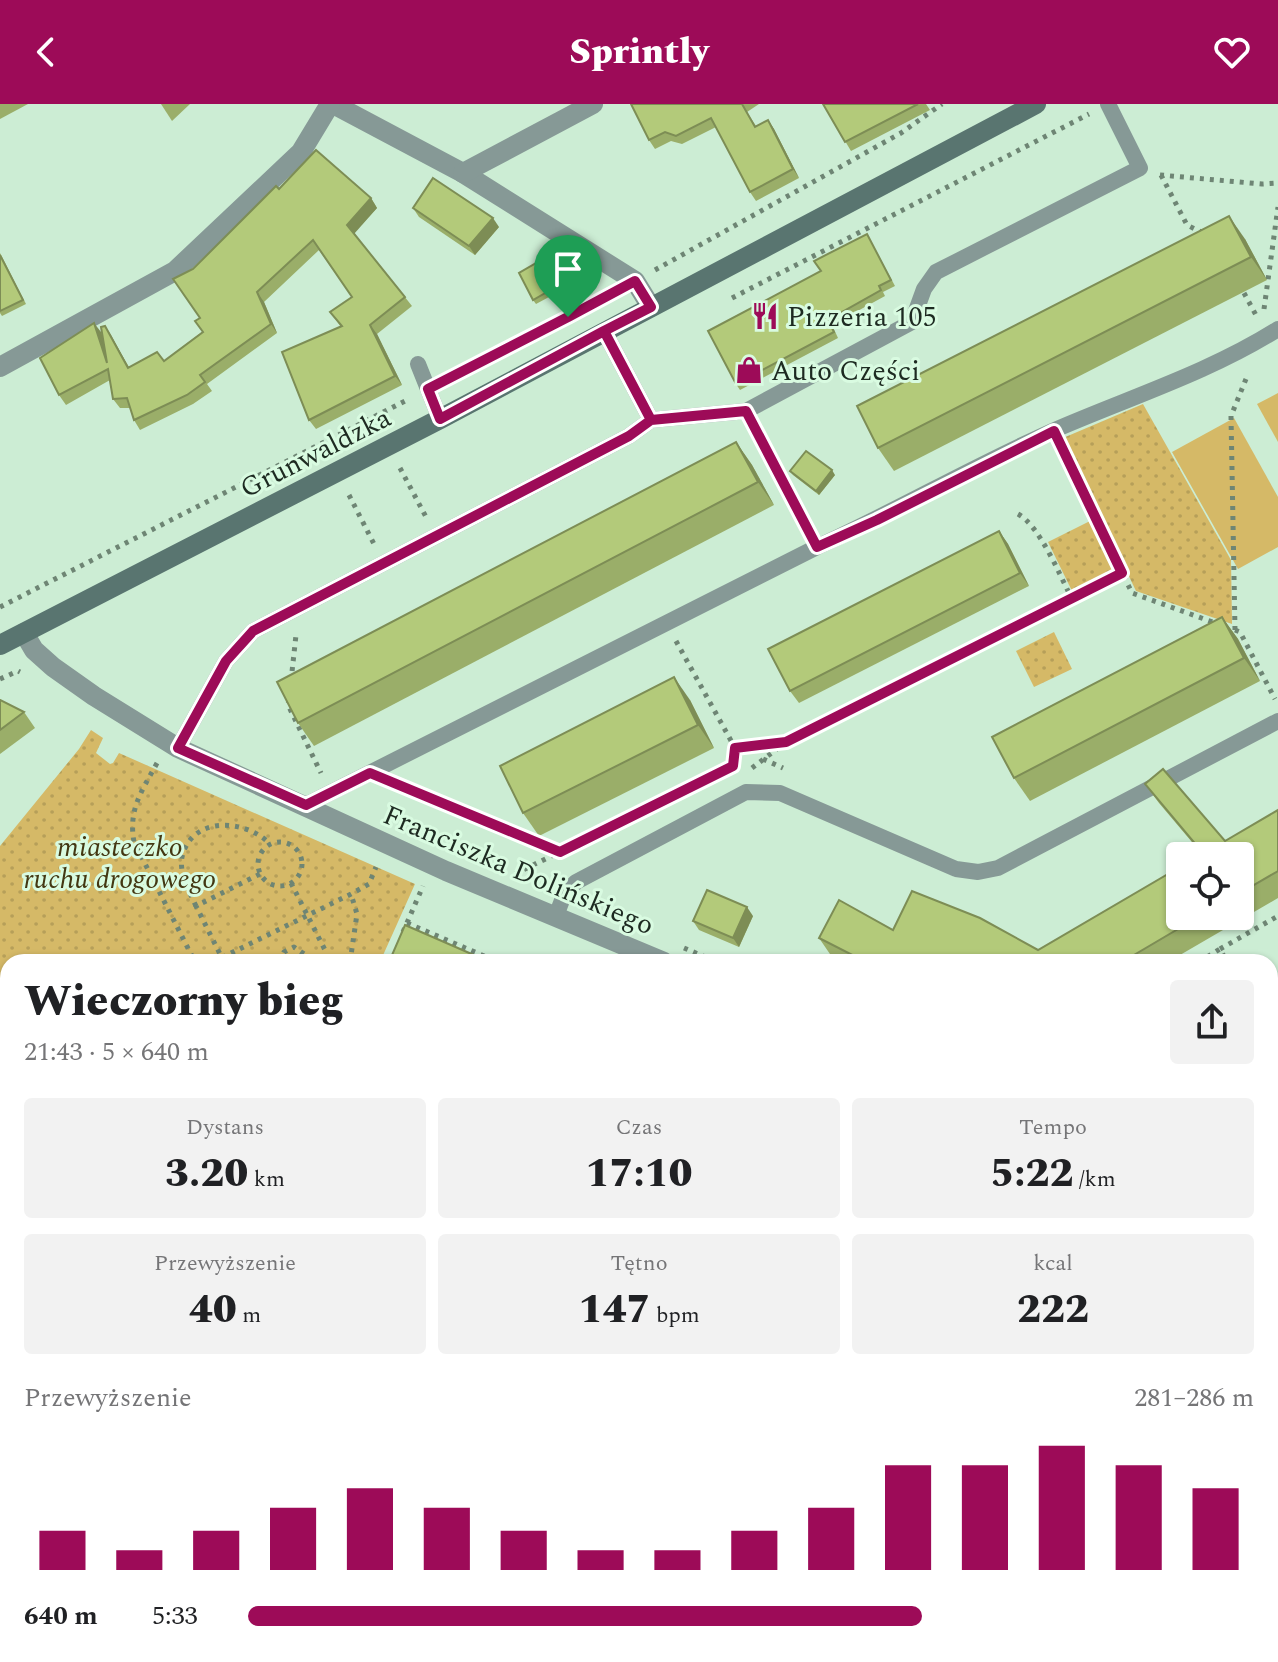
<!DOCTYPE html>
<html lang="pl">
<meta charset="utf-8">
<style>
body{margin:0;font-family:Spectral,serif;background:#f2f2f2;color:#202124;height:100vh;display:flex;flex-direction:column;font-size:30px;white-space:nowrap}
*{box-sizing:border-box;margin:0}
p{font-size:26px;color:#757577}
.icon{flex:none;width:44px;height:44px;fill:none;stroke:currentColor;stroke-width:2;stroke-linecap:round;stroke-linejoin:round}
.map{position:relative;flex:1;overflow:hidden}
.sheet{position:absolute;left:0px;top:850px;width:1278px;height:708px;display:flex;flex-direction:column;background:#fff;border-radius:24px 24px 0 0;box-shadow:0 2px 6px #0004}
.sheet>*{flex:none}
.controls{position:absolute;left:1166px;top:738px;display:grid;gap:16px}
.controls a{display:grid;place-items:center;width:88px;height:88px;border-radius:8px;background:#fff;box-shadow:0 2px 6px #0004;font-size:40px}
.pin{position:absolute;display:grid;place-items:center;width:68px;height:68px;color:#fff;margin:-82px -34px;border-radius:50% 50% 50% 0;rotate:-45deg;box-shadow:0 0 8px #0007}
.pin .icon{rotate:45deg}
.round{display:grid;place-items:center;flex:none;width:84px;height:84px;border-radius:8px;background:#f2f2f2}
.overview{display:flex;align-items:center;justify-content:space-between;height:136px;padding:0 24px}
h1{font-size:44px;font-weight:800;line-height:60px}
.metrics{display:grid;grid-template-columns:repeat(3,1fr);gap:12px;height:136px;padding:8px 24px}
.metrics div{display:grid;align-content:center;border-radius:8px;background:#f2f2f2;text-align:center}
.metrics b{font-size:40px;font-weight:800}
.metrics small{font-size:22px;font-weight:400}
.metrics p{font-size:22px}
.chart{height:224px;padding:16px 24px}
.chart p{display:flex;justify-content:space-between}
.chart svg{width:100%;height:144px;margin-top:8px;stroke:#9d0b58;stroke-width:6}
ul{padding:0 24px;list-style:none;font-size:26px}
li{display:grid;grid-template-columns:128px 96px 1fr;align-items:center;height:60px}
li i{height:20px;border-radius:10px;background:#9d0b58}
header{display:flex;justify-content:space-between;align-items:center;height:104px;padding:0 24px;background:#9d0b58;color:#fff;font-size:36px;font-weight:800}
.map>svg:first-child{display:block}
.grass{fill:#d5b967}
.park{fill:url(#park-dots)}
.lines{fill:none;stroke-linecap:round;stroke-linejoin:round}
.path{stroke:#6e8574;stroke-width:5;stroke-dasharray:4 6;stroke-linecap:butt}
.service{stroke:#869996;stroke-width:16}
.minor{stroke:#869996;stroke-width:20}
.tertiary{stroke:#869996;stroke-width:20}
.secondary{stroke:#597570;stroke-width:20}
.wall{fill:#9aae69}
.shaded-wall{fill:#7d8d55}
.building{fill:#b3ca7a;stroke:#7d8d55;stroke-width:2}
.route-casing{stroke:#fff;stroke-width:16}
.route{stroke:#9d0b58;stroke-width:10}
.labels{text-anchor:middle;stroke-width:6;stroke-linejoin:round;paint-order:stroke}
.poi-label{font-size:28px;fill:#1d2a21;stroke:#d9fbe1;text-anchor:start}
.street-label{font-size:28px;fill:#1d2a21;stroke:#d9fbe1}
.park-label{font-size:28px;font-style:italic;fill:#433712;stroke:#d9fbe1}
</style>
<header><svg class="icon" aria-label="back" viewBox="0 0 24 24"><path d="M15 5l-7 7 7 7"/></svg>Sprintly<svg class="icon" aria-label="heart" viewBox="0 0 24 24"><path d="M12 20l-8-8c-3-5 5-10 8-4 3-6 11-1 8 4z"/></svg></header>
<div class="map">
<svg width="1278" height="1558" viewBox="0 0 1278 1558">
<defs>
<pattern id="park-dots" width="8" height="8" patternUnits="userSpaceOnUse" patternTransform="scale(2)"><rect width="8" height="8" fill="#d5b967"/><path d="M2 2h.1M6 6h.1" fill="none" stroke="#b69f59" stroke-width="1.8" stroke-linecap="round"/></pattern>
</defs>
<rect width="100%" height="100%" fill="#ccedd4"/>
<!-- grass -->
<g class="grass">
<polygon points="1278,289 1278,338 1257,300"/>
<polygon points="1234,314 1278,393 1278,443 1238,465 1172,348"/>
</g>
<!-- park -->
<g class="park">
<polygon points="1143,300 1231,456 1232,520 1136,487 1063,334"/>
<polygon points="1092,416 1118,468 1073,489 1048,438"/>
<polygon points="1054,528 1072,565 1034,583 1016,547"/>
<polygon points="91,626 103,634 96,649 110,660 113,659 119,649 415,780 380,858 8,858 8,936 0,931 0,742 79,645"/>
</g>
<g class="lines">
<!-- path -->
<g class="path">
<polyline points="1160,71 1262,80 1278,79"/>
<polyline points="1161,71 1187,121 1203,129"/>
<polyline points="655,166 901,29 942,0"/>
<polyline points="1244,189 1257,213"/>
<polyline points="732,194 1089,10"/>
<polyline points="1264,205 1278,103"/>
<polyline points="446,276 611,190"/>
<polyline points="756,326 807,424"/>
<polyline points="1063,346 1132,489 1218,520"/>
<polyline points="400,364 426,413"/>
<polyline points="349,391 374,440"/>
<path d="M1018 410C1040 422 1060 472 1072 495"/>
<polyline points="0,503 409,295"/>
<polyline points="1235,526 1231,312 1248,270"/>
<polyline points="1235,526 1240,528 1275,595"/>
<polyline points="676,537 735,644 733,663"/>
<polyline points="0,575 18,567 20,568"/>
<polyline points="291,577 296,531"/>
<polyline points="289,595 288,601 321,669"/>
<polyline points="735,644 785,638"/>
<polyline points="763,655 783,664"/>
<path d="M157 659C142 687 128 705 134 738L195 858"/>
<polyline points="752,664 786,638 1122,469"/>
<polyline points="398,680 559,747"/>
<circle cx="280" cy="760" r="22"/>
<polyline points="515,770 733,662"/>
<polyline points="291,779 326,848 325,858"/>
<path d="M196 802C189 787 179 770 182 753 192 711 246 715 270 740"/>
<polyline points="407,819 498,858"/>
<polyline points="403,828 423,782"/>
<polyline points="684,844 717,858"/>
<polyline points="1220,845 1278,812"/>
<polyline points="203,858 212,854 221,854 351,790 369,780 376,763"/>
<polyline points="224,858 196,802 260,770"/>
<polyline points="260,858 270,854 278,858"/>
<polyline points="280,858 284,848 294,843 304,850 304,858"/>
<polyline points="350,858 357,810 351,790"/>
<polyline points="1199,858 1220,845 1227,858"/>
<polyline points="0,1389 8,1393"/>
<polyline points="0,1488 8,1491"/>
<polyline points="85,1550 92,1558"/>
<polyline points="164,1550 182,1558"/>
<polyline points="301,1550 319,1558"/>
<polyline points="24,1558 28,1550"/>
<polyline points="679,1558 683,1550"/>
<polyline points="776,1558 779,1552"/>
</g>
<!-- service -->
<g class="service">
<polyline points="604,227 651,316"/>
<polyline points="418,260 440,315"/>
<polyline points="178,644 226,557 253,527 629,332 651,316 746,307 912,218 924,185 936,168 1140,64 1108,0"/>
<path d="M306 701 817 443C898 406 975 361 1057 325 1131 293 1210 268 1278 225"/>
<polyline points="556,812 564,791 576,778 746,688 780,689 956,765 978,768 998,764 1278,617"/>
</g>
<!-- minor -->
<g class="minor">
<polyline points="333,0 463,69 635,177 651,203"/>
<polyline points="463,69 593,0"/>
<polyline points="0,263 175,167 301,48 330,0"/>
<polyline points="24,529 34,546 53,563 94,592 178,644 446,767 664,858"/>
<polyline points="1270,1073 1278,1075"/>
<polyline points="0,1117 8,1121"/>
<polyline points="921,1550 942,1558"/>
</g>
<!-- tertiary -->
<g class="tertiary">
<polyline points="0,1436 8,1440"/>
<polyline points="257,1550 275,1558"/>
</g>
<!-- secondary -->
<polyline class="secondary" points="0,541 440,315 1036,0"/>
</g>
<!-- wall -->
<g class="wall">
<polygon points="0,0 28,0 0,15"/>
<polygon points="161,0 190,0 172,17"/>
<polygon points="631,0 759,0 747,8 756,22 768,16 774,25 799,74 756,97 750,88 716,23 682,40 671,37 655,45 649,36"/>
<polygon points="823,0 926,0 930,6 851,47"/>
<polygon points="279,85 371,94 377,104 354,129 412,202 377,230 402,281 316,325 309,316 341,223 330,208 352,193 319,146 264,198 277,229 207,280 212,287 193,300 140,326 134,316 130,304 120,304 113,295 110,276 66,301 59,291 101,228 104,238 105,222 129,263 164,257 202,228 193,165"/>
<polygon points="413,104 499,123 475,151 419,113"/>
<polygon points="867,130 895,182 883,188 885,192 832,221 838,234 740,286 736,280 821,167"/>
<polygon points="1245,135 1267,176 894,367 878,344"/>
<polygon points="0,149 26,200 2,212 0,209"/>
<polygon points="554,156 566,178 560,181 562,186 536,200 533,196"/>
<polygon points="736,338 752,361 774,401 314,642 298,619"/>
<polygon points="790,367 835,371 819,391 793,371"/>
<polygon points="999,427 1008,440 1029,482 799,599 790,587"/>
<polygon points="1222,513 1238,535 1260,577 1030,697 1014,674"/>
<polygon points="0,596 24,608 35,624 0,650"/>
<polygon points="690,596 714,644 539,732 523,709"/>
<polygon points="1145,680 1225,737 1278,706 1278,794 1168,858 842,858 832,853 819,834 893,826 1038,846 1180,812 1240,812 1240,752 1202,750 1159,699"/>
<polygon points="753,812 739,843 699,826 693,817"/>
<polygon points="1278,970 1278,1028 1270,1022 1270,980"/>
<polygon points="1270,1088 1278,1089 1278,1122 1270,1119"/>
<polygon points="0,1180 8,1183 8,1362 4,1370 0,1369 0,1261 6,1248 0,1245"/>
<polygon points="1270,1226 1278,1230 1278,1296 1270,1292"/>
</g>
<!-- shaded-wall -->
<g class="shaded-wall">
<polygon points="768,16 774,25 799,74 793,65"/>
<polygon points="371,94 377,104 354,130 347,121"/>
<polygon points="1229,112 1245,135 1267,176 1251,153"/>
<polygon points="493,114 499,123 475,151 469,142"/>
<polygon points="257,188 264,198 277,229 271,220"/>
<polygon points="94,219 101,228 114,268 107,259"/>
<polygon points="370,221 377,230 402,281 395,272"/>
<polygon points="105,222 111,231 134,273 128,264"/>
<polygon points="736,338 752,361 774,401 758,378"/>
<polygon points="832,366 835,371 819,391 816,387"/>
<polygon points="999,427 1008,440 1029,482 1020,469"/>
<polygon points="1222,513 1238,535 1260,577 1244,554"/>
<polygon points="674,573 690,596 714,644 698,621"/>
<polygon points="747,803 753,812 739,843 733,834"/>
<polygon points="6,1339 8,1342 8,1362 4,1370 0,1365 0,1351"/>
<polygon points="9,1550 19,1550 16,1558 6,1558"/>
<polygon points="588,1550 594,1550 597,1558 591,1558"/>
</g>
<!-- building -->
<g class="building">
<polygon points="631,0 742,0 755,23 768,16 793,65 750,88 711,14 676,32 665,28 649,36"/>
<polygon points="823,0 918,0 845,38"/>
<polygon points="316,46 371,94 347,121 405,193 370,221 395,272 309,316 282,248 342,222 330,208 352,193 313,136 257,188 271,220 200,271 205,278 187,291 134,316 127,294 113,295 108,265 59,291 40,254 94,219 107,259 101,223 105,222 128,264 157,248 164,257 203,228 195,217 200,214 173,175 193,165 276,82 279,85"/>
<polygon points="433,74 493,114 469,142 413,104"/>
<polygon points="1229,112 1251,153 878,344 857,302"/>
<polygon points="867,130 891,176 879,182 881,186 828,216 834,228 736,280 708,227 821,167 814,157"/>
<polygon points="0,151 23,196 0,207"/>
<polygon points="550,151 563,173 556,177 559,181 533,196 519,169"/>
<polygon points="736,338 758,378 298,619 277,578"/>
<polygon points="806,347 832,366 816,387 790,367"/>
<polygon points="999,427 1020,469 790,587 768,545"/>
<polygon points="1222,513 1244,554 1014,674 992,633"/>
<polygon points="674,573 698,621 523,709 500,662"/>
<polygon points="0,596 24,608 0,626"/>
<polygon points="1163,665 1225,737 1278,706 1278,767 1240,789 1240,752 1198,752 1203,749 1145,680"/>
<polygon points="1180,763 1180,812 1200,812 1122,858 866,858 819,834 839,796 893,826 912,787 980,814 1038,846"/>
<polygon points="707,786 747,803 733,834 693,817"/>
<polygon points="405,821 490,858 389,858"/>
<polygon points="1278,970 1278,1024 1270,1018 1270,980"/>
<polygon points="1274,1086 1278,1089 1278,1119 1270,1116 1270,1088 1273,1089"/>
<polygon points="0,1180 8,1183 8,1242 0,1238"/>
<polygon points="1270,1226 1278,1230 1278,1290 1270,1286"/>
<polygon points="8,1243 8,1340 6,1339 0,1351 0,1261"/>
<polygon points="0,1493 8,1497 8,1550 9,1550 6,1558 0,1558"/>
<polygon points="498,1550 588,1550 591,1558 501,1558"/>
</g>
<g class="lines">
<!-- route casing -->
<g class="route-casing">
<polyline id="route" points="568,213 635,177 651,203 604,227 651,316 629,332 253,527 226,557 178,644 306,701 370,669 560,748 733,662 735,644 786,638 1122,469 1054,327 877,416 817,443 746,307 651,316 604,227 440,315 428,285 568,213"/>
</g>
<!-- route -->
<use href="#route" class="route"/>
</g>
<!-- icons -->
<defs>
<g id="restaurant-bare" transform="scale(2.16)"><path d="M-5-6h1v4h1v-4h1v4h1v-4h1v5L-1.5 .5V6h-2V.5L-5-1ZM5-6V6H3V1.5H1.5Q1.5-4 5-6Z" fill="#9d0b58" stroke="#d9fbe1" stroke-width="2.5" paint-order="stroke"/></g>
<g id="shop-bare" transform="scale(2.16)"><path d="M-5-2.5h2.3a2.7 3.5 0 0 1 5.4 0H5L5.5 6h-11ZM-1.5-2.5h3a1.5 2.3 0 0 0-3 0Z" fill="#9d0b58" stroke="#d9fbe1" stroke-width="2.5" paint-order="stroke"/></g>
</defs>
<g fill-rule="evenodd">
<use href="#restaurant-bare" x="765" y="212"/>
<use href="#shop-bare" x="749" y="266"/>
</g>
<g class="labels">
<!-- poi labels -->
<g class="poi-label">
<text x="787" y="222">Pizzeria 105</text>
<text x="771" y="276">Auto Części</text>
</g>
<!-- street labels -->
<g class="street-label">
<text transform="translate(315 348) rotate(-27)" y="10">Grunwaldzka</text>
<text transform="translate(519 765) rotate(23)" y="10">Franciszka Dolińskiego</text>
</g>
<!-- park labels -->
<g class="park-label">
<text x="120" y="752">miasteczko<tspan x="120" dy="32">ruchu drogowego</tspan></text>
</g>
</g>
</svg>
<div class="controls">
<a><svg class="icon" aria-label="locate" viewBox="0 0 24 24"><circle cx="12" cy="12" r="6"/><path d="M12 2v4M12 18v4M2 12h4M18 12h4"/></svg></a>
</div>
<div class="pin" style="left:568px;top:213px;background:#1e9e55"><svg class="icon" aria-label="arrive" viewBox="0 0 24 24"><path d="M6 21V4h12l-3 4 3 4H6"/></svg></div>
<section class="sheet">
<div class="overview"><div><h1>Wieczorny bieg</h1><p>21:43 · 5 × 640 m</p></div><a class="round"><svg class="icon" aria-label="share" viewBox="0 0 24 24"><path d="M12 15V3M7 8l5-5 5 5M5 13v7h14v-7"/></svg></a></div>
<div class="metrics">
<div><p>Dystans</p><b>3.20<small> km</small></b></div>
<div><p>Czas</p><b>17:10</b></div>
<div><p>Tempo</p><b>5:22<small> /km</small></b></div>
</div>
<div class="metrics">
<div><p>Przewyższenie</p><b>40<small> m</small></b></div>
<div><p>Tętno</p><b>147<small> bpm</small></b></div>
<div><p>kcal</p><b>222</b></div>
</div>
<div class="chart"><p><span>Przewyższenie</span>281–286 m</p>
<svg viewBox="0 0 160 44" preserveAspectRatio="none"><path d="M5 44V32M15 44V38M25 44V32M35 44V25M45 44V19M55 44V25M65 44V32M75 44V38M85 44V38M95 44V32M105 44V25M115 44V12M125 44V12M135 44V6M145 44V12M155 44V19"/></svg>
</div>
<ul>
<li><b>640 m</b>5:33<i style="width:67%"></i></li>
</ul>
</section>
</div>
